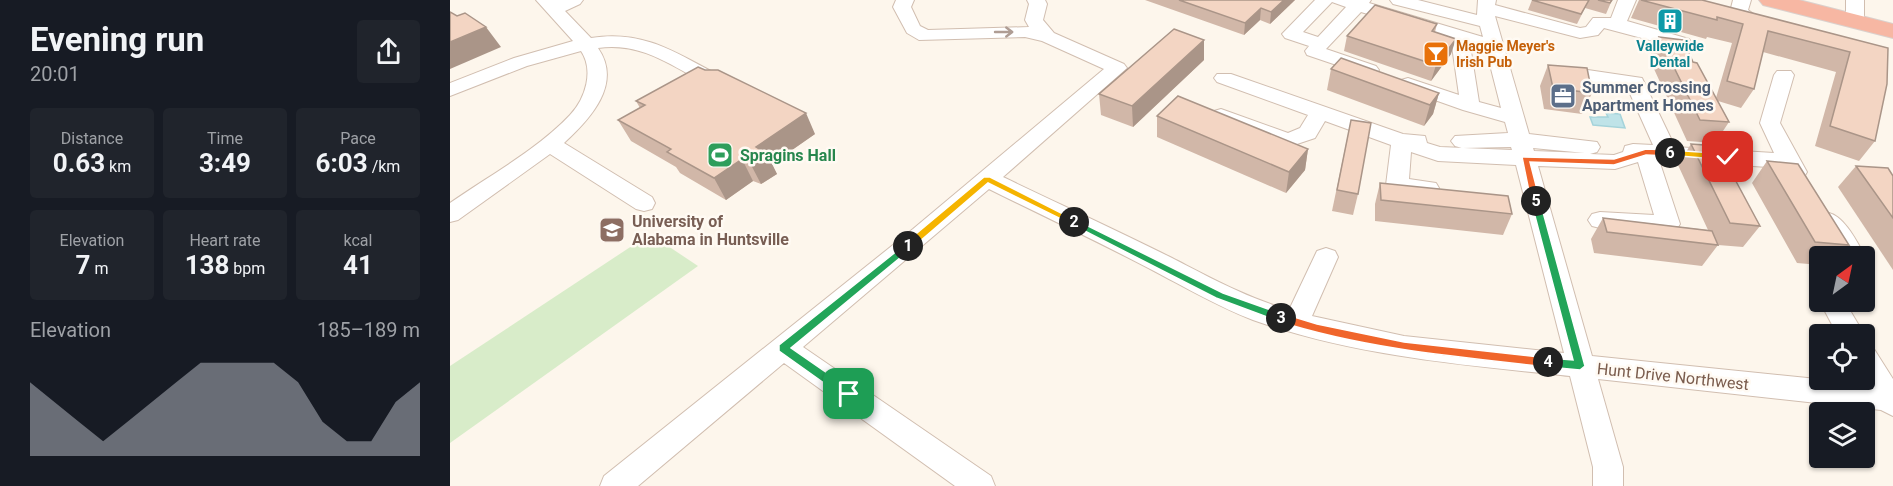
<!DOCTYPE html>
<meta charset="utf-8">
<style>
body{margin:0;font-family:Roboto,sans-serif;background:#20242c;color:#f1f3f6;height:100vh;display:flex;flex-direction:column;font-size:22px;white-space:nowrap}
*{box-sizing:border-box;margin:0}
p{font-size:20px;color:#9ea1a6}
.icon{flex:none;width:33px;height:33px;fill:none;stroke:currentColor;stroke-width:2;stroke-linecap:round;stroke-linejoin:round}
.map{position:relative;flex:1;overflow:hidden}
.panel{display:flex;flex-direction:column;background:#171b24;width:450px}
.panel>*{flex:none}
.needle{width:39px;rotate:33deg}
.controls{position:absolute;left:1359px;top:246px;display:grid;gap:12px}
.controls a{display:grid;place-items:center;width:66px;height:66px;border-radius:6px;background:#171b24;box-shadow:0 2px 4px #0004;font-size:30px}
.pin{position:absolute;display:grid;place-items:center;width:51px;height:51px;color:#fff;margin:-26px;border-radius:12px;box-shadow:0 3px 9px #0006}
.km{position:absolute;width:30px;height:30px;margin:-15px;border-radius:50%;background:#222;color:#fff;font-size:16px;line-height:30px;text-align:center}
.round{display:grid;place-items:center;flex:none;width:63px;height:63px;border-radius:6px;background:#20242c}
.summary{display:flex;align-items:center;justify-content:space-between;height:102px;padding:0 30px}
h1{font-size:33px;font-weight:700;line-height:45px}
.figures{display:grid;grid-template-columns:repeat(3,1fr);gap:9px;height:102px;padding:6px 30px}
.figures div{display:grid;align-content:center;border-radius:6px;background:#20242c;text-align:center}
.figures b{font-size:26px;font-weight:700}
.figures small{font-size:16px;font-weight:400}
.figures p{font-size:16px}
.chart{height:168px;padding:12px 30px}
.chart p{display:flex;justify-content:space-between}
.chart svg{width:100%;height:108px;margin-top:6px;fill:#8c9099;opacity:.7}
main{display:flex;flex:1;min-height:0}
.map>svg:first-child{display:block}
.green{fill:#d8ecc9}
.water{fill:#bfe3e8;stroke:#a5d3da;stroke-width:1.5}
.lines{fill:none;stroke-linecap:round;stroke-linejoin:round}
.minor-casing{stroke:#d1beb0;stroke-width:2}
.highway-casing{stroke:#dad1cd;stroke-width:2}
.minor{fill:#fff;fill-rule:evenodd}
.highway{fill:#f7b7a3;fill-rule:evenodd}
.wall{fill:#d1b7a8}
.shaded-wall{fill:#aa9588}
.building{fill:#f3d5c3;stroke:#aa9588;stroke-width:1.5}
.oneway{stroke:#af9d94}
.split-1{fill:#22a559;stroke:#fff;stroke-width:1.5}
.split-2{fill:#f5b400;stroke:#fff;stroke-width:1.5}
.split-3{fill:#22a559;stroke:#fff;stroke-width:1.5}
.split-4{fill:#f0652b;stroke:#fff;stroke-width:1.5}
.split-5{fill:#22a559;stroke:#fff;stroke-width:1.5}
.split-6{fill:#f0652b;stroke:#fff;stroke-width:1.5}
.split-7{fill:#f5b400;stroke:#fff;stroke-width:1.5}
.labels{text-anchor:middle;stroke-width:5;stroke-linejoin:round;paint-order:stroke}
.far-food-label{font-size:14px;font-weight:bold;fill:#c56008;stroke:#fffaf3;text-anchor:start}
.far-culture-label{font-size:14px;font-weight:bold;fill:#0d838f;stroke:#fffaf3}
.service-label{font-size:16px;font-weight:bold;fill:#4e5e75;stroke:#fffaf3;text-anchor:start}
.leisure-label{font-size:16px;font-weight:bold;fill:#27864d;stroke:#fffaf3;text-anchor:start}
.education-label{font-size:16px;font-weight:bold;fill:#785e54;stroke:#fffaf3;text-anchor:start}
.street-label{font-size:16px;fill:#7a5c4d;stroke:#fffaf3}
</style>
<main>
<section class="panel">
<div class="summary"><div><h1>Evening run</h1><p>20:01</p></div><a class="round"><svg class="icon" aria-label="share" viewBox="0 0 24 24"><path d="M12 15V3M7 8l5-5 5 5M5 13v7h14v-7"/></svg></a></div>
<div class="figures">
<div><p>Distance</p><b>0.63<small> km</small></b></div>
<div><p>Time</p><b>3:49</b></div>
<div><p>Pace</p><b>6:03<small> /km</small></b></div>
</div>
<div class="figures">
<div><p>Elevation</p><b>7<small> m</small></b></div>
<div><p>Heart rate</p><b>138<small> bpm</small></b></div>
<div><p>kcal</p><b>41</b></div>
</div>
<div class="chart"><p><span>Elevation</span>185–189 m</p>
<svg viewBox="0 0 160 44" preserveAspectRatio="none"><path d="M0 44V14L10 22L20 30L30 38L40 30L50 22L60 14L70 6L80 6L90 6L100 6L110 14L120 30L130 38L140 38L150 22L160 14V44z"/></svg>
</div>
</section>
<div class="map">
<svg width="1443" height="486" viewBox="0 0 1443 486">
<rect width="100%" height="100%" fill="#fdf6ec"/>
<!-- green -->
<polygon class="green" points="200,234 248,266 0,443 0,366"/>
<!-- water -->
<polygon class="water" points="1156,113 1170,114 1175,128 1143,125 1140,117 1158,117"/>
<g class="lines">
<!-- minor casing -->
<g class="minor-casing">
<g id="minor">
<path d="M86 0H133L130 4 115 11 141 38C197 29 230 56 278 80L281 84 278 88H264C226 69 193 41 148 48 173 84 140 119 114 143L202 197 205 203 202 209 194 211 186 209 100 154 8 220 0 222V203C40 175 87 150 120 115 136 98 144 70 131 51L77 66 0 96V83L64 58 123 41Z"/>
<path d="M446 0H464L461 7 470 26 478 30 579 27 575 20 579 4 577 0H595L597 4 593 20 604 33 674 64 677 68 553 177C609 204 666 230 722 258 761 278 797 298 839 310L867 251 876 248 885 251 888 257 862 316 954 336 1114 353 1066 165 988 161 961 152 959 179 986 183 989 188 986 193 978 196 939 190 936 185 941 145 875 121 865 138 838 147 831 145 764 119 761 115 764 111 771 109 838 133 850 128 858 115 767 82 764 78 767 74H781L953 134 975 136 977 143 990 147 1062 150 1061 147 1012 148 1005 146 1001 141 1005 136 1058 133 1055 122 1013 110 951 88 948 84 951 80 958 78 1009 95 1001 39 911 12 876 49 926 66 929 70 926 74 919 76 857 55 855 51 859 46 835 38 832 34 865 0H921L919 3 1033 37 1030 26 943 4 940 0H968L1027 15 1028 0H1046L1045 5 1130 28 1136 27 1143 18H1161L1168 0H1186L1177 21 1239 39 1242 43 1239 47 1233 49 1154 28 1148 35 1130 38 1045 16 1079 134 1147 142 1150 147 1147 152 1140 154 1164 155 1173 152 1175 146 1183 144 1203 145 1177 87 1124 79 1121 75 1124 71 1131 69 1192 78 1225 147 1324 153 1310 123 1324 75 1327 71H1341L1344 75 1330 123 1357 172 1354 177 1346 179 1338 177 1333 168 1209 160 1230 224 1226 230 1218 232 1150 228 1142 226 1138 220 1142 214 1150 212 1204 215 1188 162 1165 169 1088 166 1142 356 1416 384 1413 380 1414 346 1424 349 1443 379V416L1431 410 1148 379 1173 467V486H1143V467L1120 376C1013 365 905 356 803 320 769 307 738 289 706 272 651 243 595 217 539 189L353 347 541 476 545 486H505L334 363 188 486H150L154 476 463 229 654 69 592 41 575 37 469 40 457 33 443 7ZM882 2 896 7 868 37 853 32ZM1020 45 1036 49 1051 108 1029 102ZM1083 148 1135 153 1084 151Z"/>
<path d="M1283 0H1301L1298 10 1309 18 1322 21 1325 25 1322 29C1307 33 1290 24 1280 12Z"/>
<polygon points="1396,0 1414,0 1414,21 1411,25 1399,25 1396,21"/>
<path d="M1379 213C1395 217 1407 242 1415 256L1414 257 1390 256 1367 221 1371 215Z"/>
<polygon points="1370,302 1395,302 1414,334 1387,334"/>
</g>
</g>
<!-- highway casing -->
<g class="highway-casing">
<polygon id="highway" points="1309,0 1349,0 1443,24 1443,38 1313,5"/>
</g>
<!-- minor -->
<use href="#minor" class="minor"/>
<!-- highway -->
<use href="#highway" class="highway"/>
</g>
<!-- wall -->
<g class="wall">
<polygon points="695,0 845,0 820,24 810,20 794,35"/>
<polygon points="1082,0 1162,0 1156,14 1135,8 1127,24 1078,10"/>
<polygon points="1189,0 1252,0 1438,48 1425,141 1409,161 1365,146 1386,72 1313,52 1304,89 1291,108 1268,101 1279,122 1265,143 1237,141 1199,58 1209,37 1243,62 1266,98 1282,43 1257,37 1256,39 1181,18"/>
<polygon points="987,24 985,32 1001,54 981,81 894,51 897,36"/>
<polygon points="754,60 683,127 651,115 649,94"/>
<polygon points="1098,65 1142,93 1132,114 1094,109 1090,86"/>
<polygon points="881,69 989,93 983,114 974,126 877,90"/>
<polygon points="186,101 365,134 322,164 327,174 311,184 303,181 276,200 230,173 226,167 181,141 168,120 190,108"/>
<polygon points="707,116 858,149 855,170 836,193 707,137"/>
<polygon points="901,120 908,194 903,215 882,211"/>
<polygon points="1241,144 1310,226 1293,247 1268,245 1252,266 1144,253 1141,239 1153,218 1258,230 1228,165"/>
<polygon points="1317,161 1399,245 1389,256 1370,256 1370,265 1347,263 1302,183"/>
<polygon points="1406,166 1443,176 1443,270 1388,187"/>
<polygon points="930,183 1062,214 1053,235 925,221 925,204"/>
</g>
<!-- shaded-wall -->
<g class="shaded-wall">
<polygon points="834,0 845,0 820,24 821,12"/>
<polygon points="811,8 810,20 794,35 795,23"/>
<polygon points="36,27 51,47 0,69 0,42"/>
<polygon points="1006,39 1001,54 981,81 986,65"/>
<polygon points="754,40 754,60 683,127 682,106"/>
<polygon points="989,93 983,114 974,126 980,105"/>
<polygon points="356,113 365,134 322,164 327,174 311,184 300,163 306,147"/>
<polygon points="858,149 855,170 836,193 839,172"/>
<polygon points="292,159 303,181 276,200 264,178"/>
</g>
<!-- building -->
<g class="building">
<polygon points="729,0 834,0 821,12 811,8 795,23"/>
<polygon points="1082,0 1139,0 1131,14"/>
<polygon points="1148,0 1162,0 1160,3"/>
<polygon points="1191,0 1252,0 1438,48 1437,84 1425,141 1380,126 1400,52 1318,31 1304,89 1277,81 1293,24 1267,17 1267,20"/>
<polygon points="925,5 987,24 982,31 1006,39 986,65 897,36"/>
<polygon points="0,12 7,16 15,13 36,27 0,42"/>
<polygon points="724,29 754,40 682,106 649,94"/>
<polygon points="1209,37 1233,40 1243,62 1247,63 1279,122 1250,120"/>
<polygon points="891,58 989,93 980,105 881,69"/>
<polygon points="1098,65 1137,68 1142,93 1103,88"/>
<polygon points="248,67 255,70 268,70 356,113 306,147 316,153 300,163 292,159 264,178 217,152 221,149 168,120 195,105 186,101"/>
<polygon points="728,96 858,149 839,172 707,116"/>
<polygon points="901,120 921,123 908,194 887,190"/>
<polygon points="1241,144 1267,146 1310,226 1280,223"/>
<polygon points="1317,161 1348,164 1399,245 1365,242"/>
<polygon points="1406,166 1438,168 1443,176 1443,218"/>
<polygon points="930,183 1058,196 1062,214 931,200"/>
<polygon points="1153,218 1262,231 1268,245 1157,232"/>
</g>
<!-- one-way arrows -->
<defs><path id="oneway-shaft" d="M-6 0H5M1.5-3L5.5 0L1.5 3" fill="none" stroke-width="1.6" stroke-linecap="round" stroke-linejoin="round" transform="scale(1.5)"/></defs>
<use class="oneway" href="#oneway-shaft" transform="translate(554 32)"/>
<!-- split-1 -->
<polygon class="split-1" points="458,242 462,243 462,248 341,348 403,391 403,398 395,398 329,351 329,345"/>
<!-- split-2 -->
<polygon class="split-2" points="534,177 540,177 629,222 624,225 621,224 538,183 462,248 455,248 455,243"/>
<!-- split-3 -->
<polygon class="split-3" points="624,219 773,293 835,315 836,318 831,322 766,298 621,224 620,222"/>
<!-- split-4 -->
<path class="split-4" d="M831 313 867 324 954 342 1098 358 1103 362 1098 367C1007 357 915 349 827 321V315Z"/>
<!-- split-5 -->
<polygon class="split-5" points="1086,198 1090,201 1135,366 1130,370 1098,367 1092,362 1098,358 1123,360 1081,201"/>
<!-- split-6 -->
<polygon class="split-6" points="1196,149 1220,150 1224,153 1220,156 1196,155 1164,165 1080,162 1090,201 1086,204 1081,201 1072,157 1164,159"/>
<!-- split-7 -->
<polygon class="split-7" points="1220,150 1278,154 1282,157 1278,160 1217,155 1215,153"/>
<!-- icons -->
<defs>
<g id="building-square" transform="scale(1.35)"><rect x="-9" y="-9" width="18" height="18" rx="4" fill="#0f9aa8" stroke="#fffaf3"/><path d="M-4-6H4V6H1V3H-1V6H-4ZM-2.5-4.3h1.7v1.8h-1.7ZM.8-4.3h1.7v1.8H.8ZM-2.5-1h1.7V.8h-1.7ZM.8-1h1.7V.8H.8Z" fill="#fff"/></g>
<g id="bar-square" transform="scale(1.35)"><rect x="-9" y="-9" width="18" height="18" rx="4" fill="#e8710a" stroke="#fffaf3"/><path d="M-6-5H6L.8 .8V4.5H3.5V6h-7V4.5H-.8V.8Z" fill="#fff"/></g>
<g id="office-square" transform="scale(1.35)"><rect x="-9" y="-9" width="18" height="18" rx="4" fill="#5c6f8a" stroke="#fffaf3"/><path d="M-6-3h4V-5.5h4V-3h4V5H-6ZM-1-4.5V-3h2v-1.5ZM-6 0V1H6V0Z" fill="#fff"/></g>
<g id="stadium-square" transform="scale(1.35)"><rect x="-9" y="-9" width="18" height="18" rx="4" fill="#2e9e5b" stroke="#fffaf3"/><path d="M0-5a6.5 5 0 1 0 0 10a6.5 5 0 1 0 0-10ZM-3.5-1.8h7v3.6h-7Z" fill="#fff"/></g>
<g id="university-square" transform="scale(1.35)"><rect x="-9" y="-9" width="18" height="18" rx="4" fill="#8d6e63" stroke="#fffaf3"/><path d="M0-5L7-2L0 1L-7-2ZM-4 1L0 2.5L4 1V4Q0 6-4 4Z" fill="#fff"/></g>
</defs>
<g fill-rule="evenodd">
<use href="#building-square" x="1220" y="21"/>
<use href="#bar-square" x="986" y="54"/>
<use href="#office-square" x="1113" y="96"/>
<use href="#stadium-square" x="270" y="155"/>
<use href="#university-square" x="162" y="230"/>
</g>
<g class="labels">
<!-- far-food labels -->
<g class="far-food-label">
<text x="1006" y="51">Maggie Meyer's<tspan x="1006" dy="16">Irish Pub</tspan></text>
</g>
<!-- far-culture labels -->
<g class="far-culture-label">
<text x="1220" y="51">Valleywide<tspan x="1220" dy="16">Dental</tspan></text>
</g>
<!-- service labels -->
<g class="service-label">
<text x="1132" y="93">Summer Crossing<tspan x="1132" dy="18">Apartment Homes</tspan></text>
</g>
<!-- leisure labels -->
<g class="leisure-label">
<text x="290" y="161">Spragins Hall</text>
</g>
<!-- education labels -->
<g class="education-label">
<text x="182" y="227">University of<tspan x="182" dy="18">Alabama in Huntsville</tspan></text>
</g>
<!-- street labels -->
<g class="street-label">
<text transform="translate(1223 376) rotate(6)" y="6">Hunt Drive Northwest</text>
</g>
</g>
</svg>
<div class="controls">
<a><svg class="needle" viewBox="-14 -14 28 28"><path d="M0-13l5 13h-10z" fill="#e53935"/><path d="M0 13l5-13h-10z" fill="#9ea1a6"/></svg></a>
<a><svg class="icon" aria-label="locate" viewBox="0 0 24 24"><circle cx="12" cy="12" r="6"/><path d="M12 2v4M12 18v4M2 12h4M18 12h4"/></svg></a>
<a><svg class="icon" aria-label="layers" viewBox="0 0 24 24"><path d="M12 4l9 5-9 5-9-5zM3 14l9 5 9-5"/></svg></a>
</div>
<div class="pin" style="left:399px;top:394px;background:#1e9e55"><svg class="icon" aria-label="arrive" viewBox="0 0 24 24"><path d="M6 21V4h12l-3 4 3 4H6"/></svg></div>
<div class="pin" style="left:1278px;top:157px;background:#d93025"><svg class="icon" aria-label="check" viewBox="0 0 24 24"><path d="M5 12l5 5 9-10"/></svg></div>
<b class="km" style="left:458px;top:246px">1</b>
<b class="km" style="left:624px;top:222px">2</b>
<b class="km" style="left:831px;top:318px">3</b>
<b class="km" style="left:1098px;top:362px">4</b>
<b class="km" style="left:1086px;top:201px">5</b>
<b class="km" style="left:1220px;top:153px">6</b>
</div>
</main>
